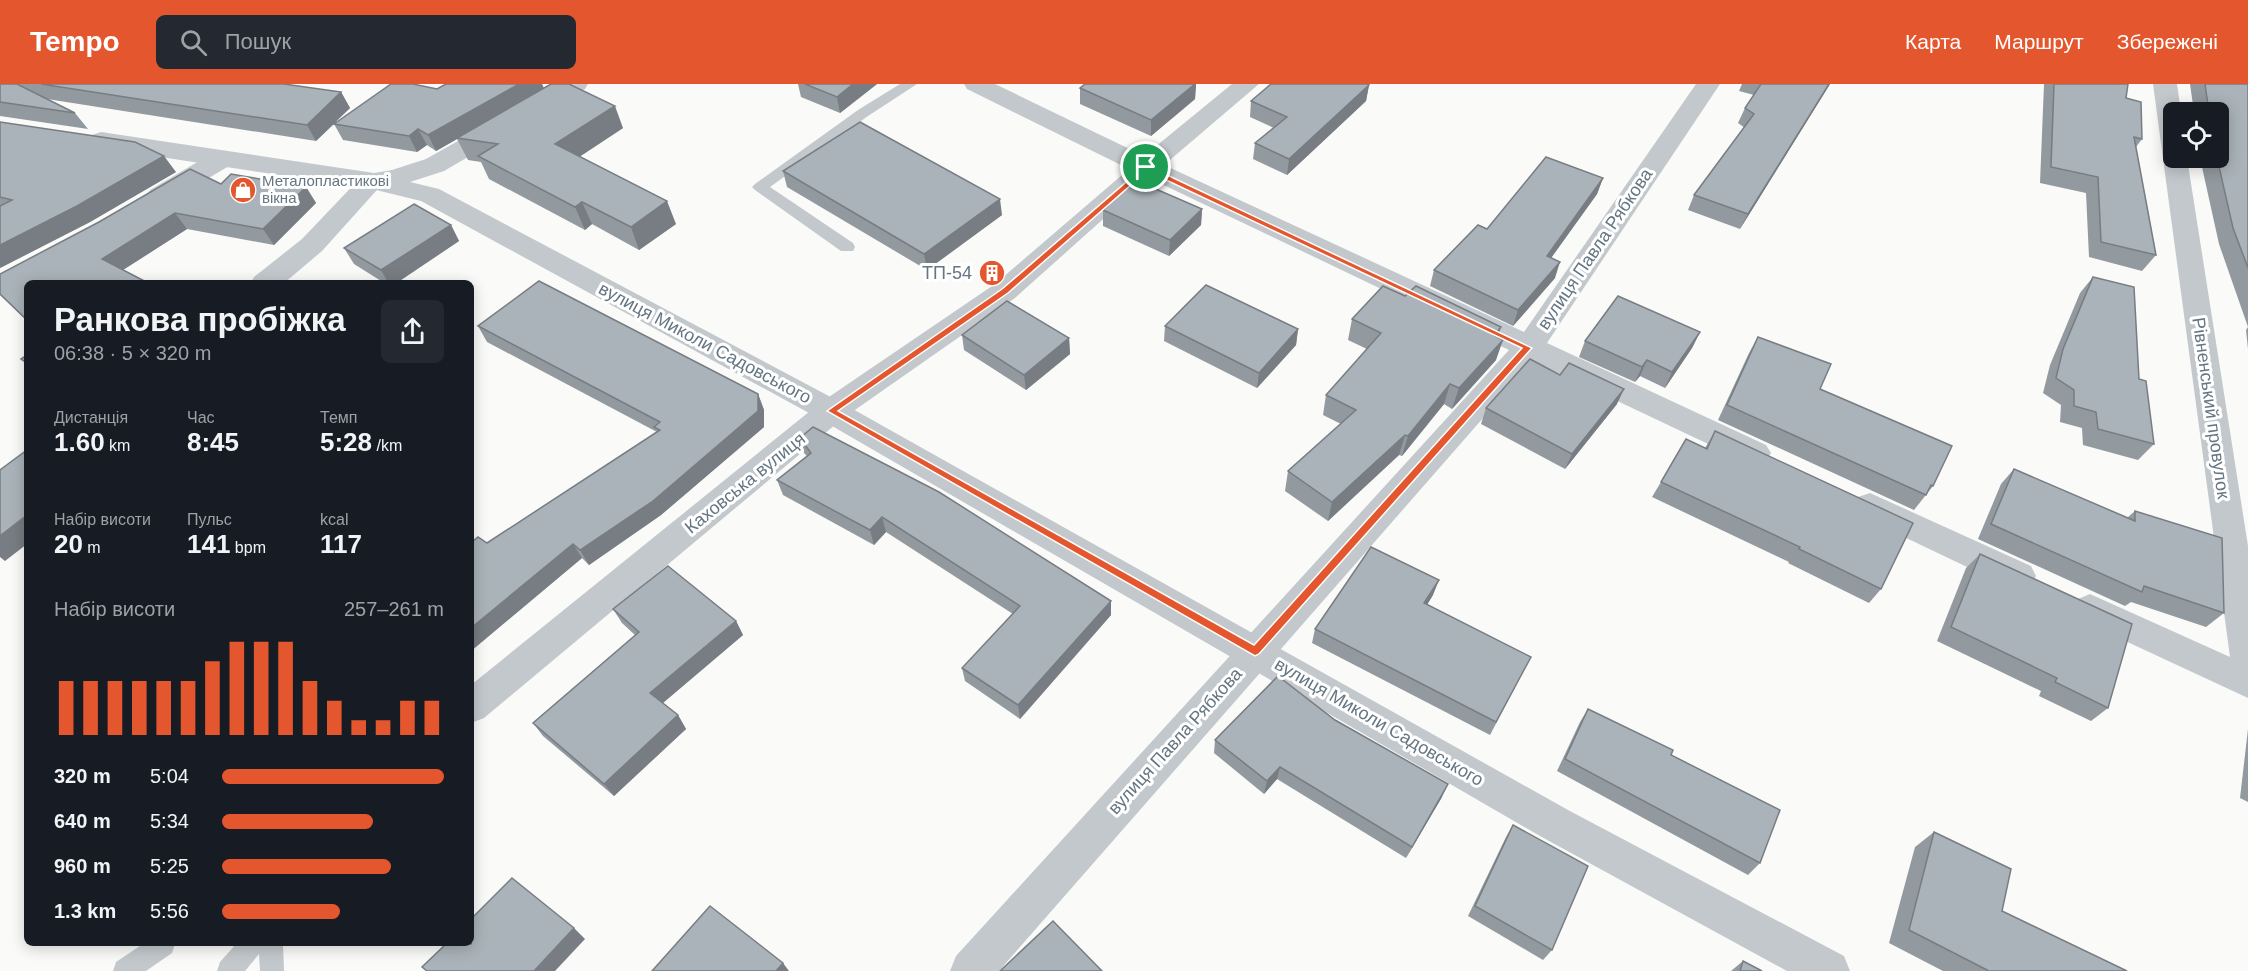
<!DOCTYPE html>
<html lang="uk">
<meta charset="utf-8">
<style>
body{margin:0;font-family:Helvetica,sans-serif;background:#242831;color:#f1f3f6;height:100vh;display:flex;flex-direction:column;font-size:22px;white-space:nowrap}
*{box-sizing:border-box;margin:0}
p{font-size:20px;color:#9ea1a6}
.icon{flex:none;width:33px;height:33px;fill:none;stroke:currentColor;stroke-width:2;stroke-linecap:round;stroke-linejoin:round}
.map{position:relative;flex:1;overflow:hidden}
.panel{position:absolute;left:24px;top:196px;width:450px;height:666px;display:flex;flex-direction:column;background:#171b24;border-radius:9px;box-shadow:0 3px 15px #0003}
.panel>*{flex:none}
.tools{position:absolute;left:2163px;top:18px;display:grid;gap:12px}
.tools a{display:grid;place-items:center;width:66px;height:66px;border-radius:9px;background:#171b24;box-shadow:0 3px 15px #0003;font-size:30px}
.pin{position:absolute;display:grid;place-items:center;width:51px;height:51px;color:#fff;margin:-26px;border:3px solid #fff;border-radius:50%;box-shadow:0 2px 6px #0007}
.round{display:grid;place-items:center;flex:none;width:63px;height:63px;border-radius:9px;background:#242831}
.head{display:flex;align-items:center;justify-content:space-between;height:102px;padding:0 30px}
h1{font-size:33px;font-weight:800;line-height:45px}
.metrics{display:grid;grid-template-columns:repeat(3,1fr);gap:9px;height:102px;padding:6px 30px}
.metrics div{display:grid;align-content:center}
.metrics b{font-size:26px;font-weight:800}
.metrics small{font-size:16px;font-weight:400}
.metrics p{font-size:16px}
.chart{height:168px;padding:12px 30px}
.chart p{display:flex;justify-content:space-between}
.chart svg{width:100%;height:108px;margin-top:6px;stroke:#e4572e;stroke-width:6}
ul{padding:0 30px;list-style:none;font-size:20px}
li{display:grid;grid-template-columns:96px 72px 1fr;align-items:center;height:45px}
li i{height:15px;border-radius:8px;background:#e4572e}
header{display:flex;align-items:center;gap:36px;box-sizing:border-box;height:84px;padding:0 30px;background:#e4572e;color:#fff}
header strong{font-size:28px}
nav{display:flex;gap:33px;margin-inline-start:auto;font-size:21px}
.search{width:420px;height:54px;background:#242831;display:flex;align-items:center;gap:15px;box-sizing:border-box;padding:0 21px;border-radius:9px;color:#9ea1a6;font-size:22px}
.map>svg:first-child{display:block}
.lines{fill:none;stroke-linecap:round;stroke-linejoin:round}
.service{fill:#c3c8cc;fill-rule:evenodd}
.minor{fill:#c3c8cc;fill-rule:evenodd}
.tertiary{fill:#c3c8cc;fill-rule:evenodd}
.wall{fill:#929a9f}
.shaded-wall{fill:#777d82}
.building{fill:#aab3b9;stroke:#777d82;stroke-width:1.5}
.route{fill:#e4572e;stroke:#fff;stroke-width:1.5;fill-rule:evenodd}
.labels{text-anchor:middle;stroke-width:6;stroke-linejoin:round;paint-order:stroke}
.far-poi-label{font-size:15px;fill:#657683;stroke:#fff;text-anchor:start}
.street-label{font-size:18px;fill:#657683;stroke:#fff}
.poi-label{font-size:18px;fill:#657683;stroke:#fff;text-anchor:end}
</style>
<header>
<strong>Tempo</strong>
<div class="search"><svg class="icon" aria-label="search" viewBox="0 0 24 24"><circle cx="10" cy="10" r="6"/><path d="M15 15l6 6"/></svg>Пошук</div>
<nav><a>Карта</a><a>Маршрут</a><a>Збережені</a></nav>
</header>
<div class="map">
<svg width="2248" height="887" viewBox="0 0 2248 887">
<rect width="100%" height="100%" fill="#fafaf8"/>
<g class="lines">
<!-- service -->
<g class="service">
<polygon points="900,0 917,0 868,32 770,103 853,159 855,163 853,167 841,167 755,106 752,103 755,100 858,26"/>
<polygon points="143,860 175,860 172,869 146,887 113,887 116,878"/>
<polygon points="236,860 283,860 284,887 260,887 259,870 245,887 217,887 220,878"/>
</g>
<!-- minor -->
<g class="minor">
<polygon points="964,0 995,0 1144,72 1232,0 1259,0 1164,81 1524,248 1696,0 1720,0 1547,259 1766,361 1771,369 1766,377 1755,381 1744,377 1533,277 999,887 950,887 956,872 1509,266 1149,94 1015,214 842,335 484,634 471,639 471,601 820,319 995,200 1129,85 967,5"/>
<polygon points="2153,0 2177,0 2181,28 2174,28 2174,74 2187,74 2248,462 2248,614 2078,535 2073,525 2078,515 2090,510 2230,573"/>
<polygon points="220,68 229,70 233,76 229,82 168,118 159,120 150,118 146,112 150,106 211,70"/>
<polygon points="372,89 381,91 385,97 322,167 283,200 250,200 254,193 302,155 363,91"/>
<polygon points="1870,409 2031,482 2036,492 2031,502 2019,506 2007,502 1858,431 1854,422 1858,413"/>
</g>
<!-- tertiary -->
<polygon class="tertiary" points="559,0 588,0 585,5 444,87 410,98 439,105 842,319 1568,726 1844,872 1850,887 1787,887 1540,752 820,335 421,117 372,105 101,64 92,61 88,56 92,51 101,48 374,89 392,86 426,75"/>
</g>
<!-- wall -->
<g class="wall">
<polygon points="0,0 284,0 341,8 350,24 335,38 437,5 542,0 544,4 623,44 579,73 676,140 639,166 592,140 585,146 489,95 481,78 468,76 457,55 436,67 427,61 417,68 343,56 334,40 316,57 47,15 75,29 88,45 0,32"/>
<polygon points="798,0 877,0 840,29 801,13"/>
<polygon points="1085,0 1196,0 1195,15 1151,52 1080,20 1080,4"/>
<polygon points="1742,0 1830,0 1740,145 1688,126 1694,111 1745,44 1738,39 1745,24 1754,11 1739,7"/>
<polygon points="2044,0 2128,0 2126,14 2142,55 2136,63 2156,171 2142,187 2089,173 2086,109 2040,99"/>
<polygon points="2190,0 2248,0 2248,243 2219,160 2200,74 2218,74 2218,28 2194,28"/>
<polygon points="1369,1 1366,17 1287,91 1253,75 1255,59 1274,44 1250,33 1251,17"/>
<polygon points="0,38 176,88 90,138 0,184"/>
<polygon points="783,87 1002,131 927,186 787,103"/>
<polygon points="1603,94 1597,110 1551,174 1555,194 1513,242 1430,202 1434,186 1487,145"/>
<polygon points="221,100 306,103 316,119 274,161 187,145 123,186 27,200 27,237 0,211 0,190"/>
<polygon points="1202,125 1201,141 1169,172 1103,142 1103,126"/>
<polygon points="451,141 459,157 395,200 386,200 354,180 344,164"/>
<polygon points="2093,193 2139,295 2154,360 2138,376 2083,361 2082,344 2060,338 2061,321 2043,309 2050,281 2080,209"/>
<polygon points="1352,235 1498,253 1496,276 1452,325 1444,320 1402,372 1399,371 1328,437 1285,407 1288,387 1341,340 1323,331 1326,311 1367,265 1348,256"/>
<polygon points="478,242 758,310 764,326 764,343 661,431 589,481 582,474 471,567 471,459 487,459 657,348 487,258"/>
<polygon points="1165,242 1298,245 1296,261 1257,304 1164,257"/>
<polygon points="2248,243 2248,265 2246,246"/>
<polygon points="1700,248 1692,264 1665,304 1640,292 1635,298 1579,273 1585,257"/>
<polygon points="962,251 1069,254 1070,270 1026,306 964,266"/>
<polygon points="1758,253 1820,305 1933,402 1914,426 1718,336 1749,269"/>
<polygon points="1617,320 1565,385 1481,340 1486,324"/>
<polygon points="1715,347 1881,505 1869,519 1788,479 1789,478 1652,413 1661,398 1705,364"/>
<polygon points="800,354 1111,531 1020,635 965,597 962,584 1013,530 886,448 874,461 783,411 777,396 807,372 804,369"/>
<polygon points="2014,385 2127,434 2135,427 2224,529 2206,543 2131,518 2125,522 1978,455 2001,400"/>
<polygon points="1980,470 2108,624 2091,637 2039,612 2041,607 1937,557 1966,484"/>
<polygon points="1433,511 1427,521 1531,573 1490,651 1312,559 1315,545"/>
<polygon points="613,525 736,537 743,551 663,619 678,631 686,645 614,712 543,652 533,639 635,551 622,539"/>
<polygon points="1588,625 1671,671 1760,779 1748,791 1557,687 1580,638"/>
<polygon points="1335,636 1442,713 1406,774 1277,695 1264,710 1214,669 1215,656"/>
<polygon points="2248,645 2248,718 2240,714"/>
<polygon points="1513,741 1552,866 1543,876 1468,832 1506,753"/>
<polygon points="1934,748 2002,827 2127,887 1943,887 1889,859 1915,763"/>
<polygon points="1743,877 1762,887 1731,887"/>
</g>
<!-- shaded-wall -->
<g class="shaded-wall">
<polygon points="519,0 542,0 544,6 457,54 457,55 436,67 428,51"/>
<polygon points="853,0 877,0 840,29 837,13"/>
<polygon points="1195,0 1196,0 1195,15 1151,52 1151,36"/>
<polygon points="1829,0 1830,0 1740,145 1748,130"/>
<polygon points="1369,1 1366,17 1287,91 1289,75"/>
<polygon points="341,8 350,24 316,57 307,41"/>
<polygon points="615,22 623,44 564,83 555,60"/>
<polygon points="418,45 427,61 417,68 409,52"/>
<polygon points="164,72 176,88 90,138 0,184 0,161"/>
<polygon points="1603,94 1597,110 1541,188 1547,172"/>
<polygon points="306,103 316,119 274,161 263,145"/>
<polygon points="1000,115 1002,131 927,186 924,170"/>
<polygon points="667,117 676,140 639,166 631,143"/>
<polygon points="582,118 592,140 585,146 575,123"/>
<polygon points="1202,125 1201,141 1169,172 1170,156"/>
<polygon points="175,129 187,145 115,191 102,175"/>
<polygon points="451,141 459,157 395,200 389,200 381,186"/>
<polygon points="1560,178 1555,194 1513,242 1518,226"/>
<polygon points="1501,243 1495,263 1494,251"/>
<polygon points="1298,245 1296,261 1257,304 1259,289"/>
<polygon points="1700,248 1692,264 1665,304 1672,288"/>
<polygon points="1069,254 1070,270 1026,306 1024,291"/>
<polygon points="1503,256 1496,276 1452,325 1459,304"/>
<polygon points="1647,276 1640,292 1635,298 1642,283"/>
<polygon points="1450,300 1444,320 1402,372 1408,352"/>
<polygon points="1624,305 1617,320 1565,385 1572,370"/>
<polygon points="758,310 764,326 764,343 661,431 589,481 580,466"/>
<polygon points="1405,351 1399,371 1328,437 1332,418"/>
<polygon points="27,431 27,460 5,477 0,473 0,452"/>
<polygon points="882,433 886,448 874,461 870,446"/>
<polygon points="573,460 582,474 471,567 471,544"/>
<polygon points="1439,496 1433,511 1419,533 1424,519"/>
<polygon points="1111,517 1111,531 1020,635 1018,621"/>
<polygon points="736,537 743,551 658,623 650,609"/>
<polygon points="678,631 686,645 614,712 604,700"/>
<polygon points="1280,683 1277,695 1264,710 1267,697"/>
<polygon points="1448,700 1442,713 1406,774 1412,763"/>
<polygon points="574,844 585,855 555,887 534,887"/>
<polygon points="783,879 789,887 776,887"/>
</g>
<!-- building -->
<g class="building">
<polygon points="0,0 17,0 75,29 0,18"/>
<polygon points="41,0 284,0 341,8 307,41"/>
<polygon points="391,0 413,0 437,5 446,0 519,0 428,51 418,45 409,52 334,40"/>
<polygon points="551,0 569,0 615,22 555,60 667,117 631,143 582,118 575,123 478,72 498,60 457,54"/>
<polygon points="805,0 853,0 837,13"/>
<polygon points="1085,0 1195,0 1151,36 1080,4"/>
<polygon points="1271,0 1367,0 1369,1 1289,75 1255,59 1287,33 1251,17"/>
<polygon points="1761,0 1829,0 1748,130 1694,111 1754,30 1745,24"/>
<polygon points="2054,0 2128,0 2126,14 2141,18 2142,55 2134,53 2156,171 2101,158 2098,93 2051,83"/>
<polygon points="2205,0 2248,0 2248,184 2233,144 2217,74 2218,74 2218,28 2209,28"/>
<polygon points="0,38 135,58 164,72 77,122 0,161 0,122 12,116 0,113"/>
<polygon points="860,38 1000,115 924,170 783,87"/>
<polygon points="1546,73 1603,94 1547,172 1560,178 1518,226 1434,186 1478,141 1487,145"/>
<polygon points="190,85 221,100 231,90 306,103 263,145 175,129 102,175 150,200 27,200 27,236 0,210 0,190 99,138"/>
<polygon points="1135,96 1202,125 1170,156 1103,126"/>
<polygon points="414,120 451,141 381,186 344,164"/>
<polygon points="2093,193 2134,203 2139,295 2146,297 2154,360 2098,345 2096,328 2074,322 2074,306 2056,294 2063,265"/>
<polygon points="539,197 758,310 758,327 653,417 580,466 573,460 471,544 471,459 478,453 487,459 660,346 654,343 660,338 478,242"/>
<polygon points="1206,201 1298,245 1259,289 1165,242"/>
<polygon points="1383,202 1405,212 1416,202 1501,243 1494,251 1503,256 1459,304 1450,300 1408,352 1405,351 1332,418 1288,387 1356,326 1326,311 1381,249 1352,235"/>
<polygon points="1618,212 1700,248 1672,288 1647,276 1642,283 1585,257"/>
<polygon points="1007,217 1069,254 1024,291 962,251"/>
<polygon points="1758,253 1831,280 1820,305 1952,362 1933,402 1931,401 1926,411 1727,321"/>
<polygon points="27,271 27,279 21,275"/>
<polygon points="1530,275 1560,291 1569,279 1624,305 1572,370 1486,324"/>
<polygon points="813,343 939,408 1111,517 1018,621 962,584 1020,522 882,433 870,446 777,396 811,369 800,354"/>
<polygon points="1715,347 1913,439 1881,505 1799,465 1800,463 1661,398 1686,355 1707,365"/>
<polygon points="27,366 27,431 0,452 0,386"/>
<polygon points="2014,385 2135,437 2135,427 2222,454 2224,529 2144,502 2142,508 1991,440"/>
<polygon points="1371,463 1439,496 1424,519 1531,573 1496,638 1315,545"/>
<polygon points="1980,470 2132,540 2108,624 2055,598 2057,594 1951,543"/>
<polygon points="668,482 736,537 650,609 678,631 604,700 533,639 639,548 613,525"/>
<polygon points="1278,592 1335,636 1448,700 1412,763 1280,683 1267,697 1215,656"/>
<polygon points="1588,625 1673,666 1671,671 1780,726 1760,779 1565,675"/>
<polygon points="1513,741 1588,782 1552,866 1475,822"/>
<polygon points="1934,748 2011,785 2002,827 2127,887 1989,887 1909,846"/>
<polygon points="512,794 574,844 534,887 427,887 422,883 446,860 471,860 471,835"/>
<polygon points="710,822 783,879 776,887 652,887"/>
<polygon points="1053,837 1102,887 1000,887"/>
<polygon points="1743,877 1762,887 1740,887"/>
</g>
<!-- route -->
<path class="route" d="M1146 81 1532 264 1259 570 1255 572 827 327 1002 205ZM1147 87 1522 264 1254 561 838 327 1008 209Z"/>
<!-- icons -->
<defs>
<g id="shop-disc" transform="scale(1.35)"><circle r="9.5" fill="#e4572e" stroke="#fff"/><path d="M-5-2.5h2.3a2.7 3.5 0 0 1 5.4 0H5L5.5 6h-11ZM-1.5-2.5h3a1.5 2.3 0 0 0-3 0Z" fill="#fff"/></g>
<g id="building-disc" transform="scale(1.35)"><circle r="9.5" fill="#e4572e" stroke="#fff"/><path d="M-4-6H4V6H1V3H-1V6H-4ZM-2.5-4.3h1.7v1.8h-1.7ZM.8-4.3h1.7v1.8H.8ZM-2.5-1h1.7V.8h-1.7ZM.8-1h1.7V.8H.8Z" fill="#fff"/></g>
</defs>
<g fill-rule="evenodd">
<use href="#shop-disc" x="243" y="106"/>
<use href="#building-disc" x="992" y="189"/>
</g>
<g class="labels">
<!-- far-poi labels -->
<g class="far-poi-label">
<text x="262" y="102">Металопластикові<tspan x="262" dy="17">вікна</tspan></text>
</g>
<!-- street labels -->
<g class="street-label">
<text transform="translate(1595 165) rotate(-56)" y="6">вулиця Павла Рябкова</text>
<text transform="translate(705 259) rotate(28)" y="6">вулиця Миколи Садовського</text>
<text transform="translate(2211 324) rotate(82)" y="6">Рівненський провулок</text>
<text transform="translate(745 399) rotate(-39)" y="6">Каховська вулиця</text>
<text transform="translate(1379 638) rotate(30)" y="6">вулиця Миколи Садовського</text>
<text transform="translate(1175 657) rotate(-48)" y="6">вулиця Павла Рябкова</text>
</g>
<!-- poi labels -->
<g class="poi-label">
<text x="972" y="195">ТП-54</text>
</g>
</g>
</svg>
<div class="tools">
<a><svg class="icon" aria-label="locate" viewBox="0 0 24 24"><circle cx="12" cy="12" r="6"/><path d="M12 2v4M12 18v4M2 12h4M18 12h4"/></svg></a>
</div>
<div class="pin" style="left:1146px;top:83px;background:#1e9e55"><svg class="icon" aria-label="arrive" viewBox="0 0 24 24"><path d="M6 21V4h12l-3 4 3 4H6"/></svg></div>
<section class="panel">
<div class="head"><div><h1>Ранкова пробіжка</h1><p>06:38 · 5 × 320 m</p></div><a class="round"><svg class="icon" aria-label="share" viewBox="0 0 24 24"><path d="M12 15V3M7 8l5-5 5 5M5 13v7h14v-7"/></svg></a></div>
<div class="metrics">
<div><p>Дистанція</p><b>1.60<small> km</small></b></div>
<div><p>Час</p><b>8:45</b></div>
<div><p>Темп</p><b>5:28<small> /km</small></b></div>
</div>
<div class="metrics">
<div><p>Набір висоти</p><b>20<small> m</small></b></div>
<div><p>Пульс</p><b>141<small> bpm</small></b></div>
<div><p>kcal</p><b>117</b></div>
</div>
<div class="chart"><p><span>Набір висоти</span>257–261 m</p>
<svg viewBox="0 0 160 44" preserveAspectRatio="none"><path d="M5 44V22M15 44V22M25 44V22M35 44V22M45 44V22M55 44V22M65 44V14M75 44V6M85 44V6M95 44V6M105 44V22M115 44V30M125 44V38M135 44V38M145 44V30M155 44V30"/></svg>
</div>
<ul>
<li><b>320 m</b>5:04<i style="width:100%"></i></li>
<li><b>640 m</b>5:34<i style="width:68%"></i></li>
<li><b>960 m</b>5:25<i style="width:76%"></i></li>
<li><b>1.3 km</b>5:56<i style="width:53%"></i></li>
</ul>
</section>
</div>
